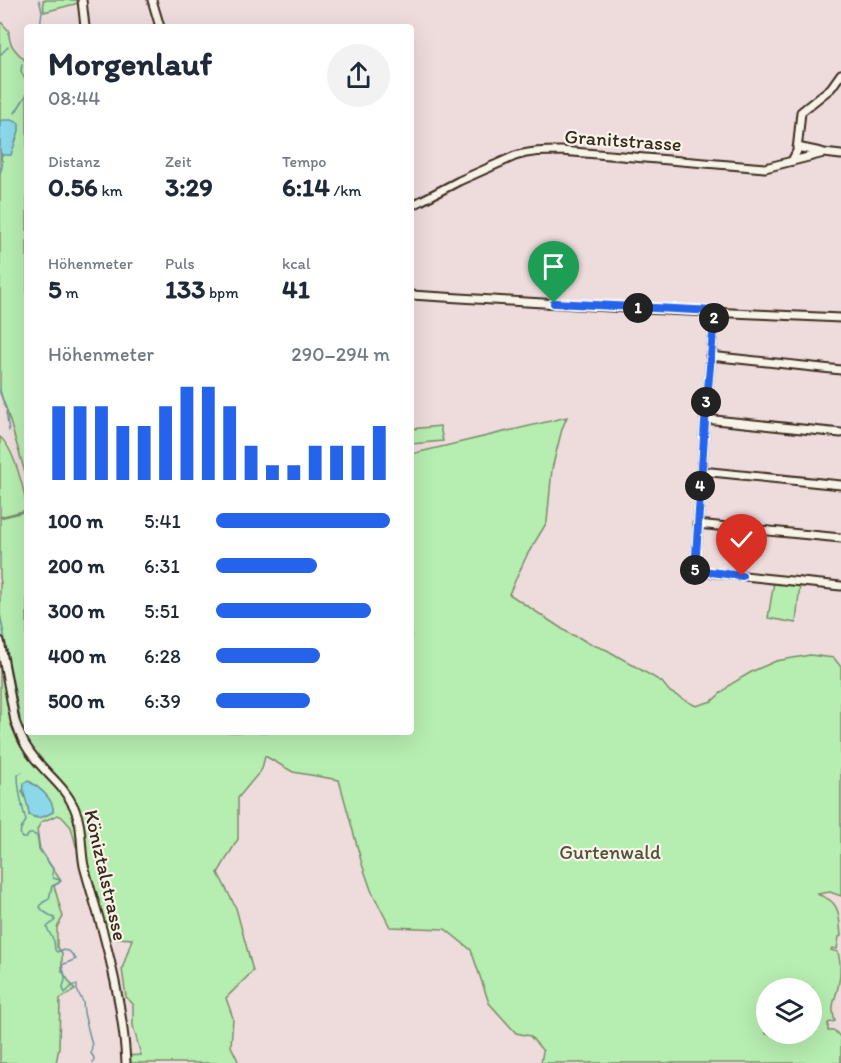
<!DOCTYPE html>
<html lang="de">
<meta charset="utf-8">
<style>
body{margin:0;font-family:Itim,sans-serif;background:#f2f2f3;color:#1f2937;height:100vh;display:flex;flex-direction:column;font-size:22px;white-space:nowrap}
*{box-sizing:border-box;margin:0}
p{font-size:20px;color:#747a83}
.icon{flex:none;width:33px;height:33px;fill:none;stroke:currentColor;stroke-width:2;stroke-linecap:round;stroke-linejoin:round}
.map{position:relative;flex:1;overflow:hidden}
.sheet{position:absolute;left:24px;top:24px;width:390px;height:711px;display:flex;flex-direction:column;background:#fff;border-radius:6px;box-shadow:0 6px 24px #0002}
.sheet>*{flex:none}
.tools{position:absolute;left:756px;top:978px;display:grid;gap:12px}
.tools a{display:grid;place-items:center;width:66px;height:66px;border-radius:50%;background:#fff;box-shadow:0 6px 24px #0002;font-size:30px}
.pin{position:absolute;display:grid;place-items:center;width:51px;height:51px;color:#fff;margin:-62px -26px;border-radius:50% 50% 50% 0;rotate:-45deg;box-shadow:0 0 6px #0007}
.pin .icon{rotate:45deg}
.km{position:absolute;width:30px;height:30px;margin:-15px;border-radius:50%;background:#222;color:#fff;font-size:16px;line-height:30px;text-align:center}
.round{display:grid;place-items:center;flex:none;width:63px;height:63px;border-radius:32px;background:#f2f2f3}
.summary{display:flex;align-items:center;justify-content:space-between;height:102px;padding:0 24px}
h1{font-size:33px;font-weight:800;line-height:45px}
.stats{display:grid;grid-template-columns:repeat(3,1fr);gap:9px;height:102px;padding:6px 24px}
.stats div{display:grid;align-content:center}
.stats b{font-size:26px;font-weight:800}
.stats small{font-size:16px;font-weight:400}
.stats p{font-size:16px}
.chart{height:168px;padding:12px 24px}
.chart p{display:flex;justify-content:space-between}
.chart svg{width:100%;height:108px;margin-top:6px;stroke:#2563eb;stroke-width:6}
ul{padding:0 24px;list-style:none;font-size:20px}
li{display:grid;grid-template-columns:96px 72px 1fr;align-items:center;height:45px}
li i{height:15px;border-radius:8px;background:#2563eb}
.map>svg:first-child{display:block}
.green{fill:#b6edb0;stroke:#788c67;stroke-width:1.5;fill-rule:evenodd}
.water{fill:#8bd8ea;stroke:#6b9298;stroke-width:1.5}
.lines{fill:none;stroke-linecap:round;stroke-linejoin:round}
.stream{stroke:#6b9298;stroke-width:1.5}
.minor-casing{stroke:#3b2a1e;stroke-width:11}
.minor{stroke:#f7f3e8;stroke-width:7}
.route-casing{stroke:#fff;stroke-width:12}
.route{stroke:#2563eb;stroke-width:8}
.labels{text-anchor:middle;stroke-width:4.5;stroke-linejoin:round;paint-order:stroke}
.street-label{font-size:20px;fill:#3b2a1e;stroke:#f7f3e8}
.park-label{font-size:20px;fill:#54513b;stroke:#f7f3e8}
</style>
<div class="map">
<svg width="841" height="1063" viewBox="0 0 841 1063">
<rect width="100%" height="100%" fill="#eedcdd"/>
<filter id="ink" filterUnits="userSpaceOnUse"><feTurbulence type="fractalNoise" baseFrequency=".0167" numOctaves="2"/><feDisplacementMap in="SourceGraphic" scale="12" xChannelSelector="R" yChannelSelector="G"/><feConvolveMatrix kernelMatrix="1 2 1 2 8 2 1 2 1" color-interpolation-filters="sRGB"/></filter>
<g filter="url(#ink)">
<!-- green -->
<g class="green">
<polygon points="43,0 78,0 79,3 44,12"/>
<path d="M0 21 9 31C8 46 17 52 27 62V479L6 408 0 393Z"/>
<path d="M567 417 562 429 552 469 547 522 527 555 509 594 570 634 580 638 588 643 607 650 662 682 670 692 696 706 712 701 731 684 753 671 776 661 810 655 834 658 841 667V896L830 892 818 894 819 895C841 901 839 917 841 936L839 937 837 949 832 948 831 950 838 952C841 963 841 975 838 987 835 1001 830 1006 835 1021L828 1023V1031H835L841 1038V1063H541L543 1051 530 1036 516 1033 489 1003 471 950 445 929 390 927 371 890 362 864 339 780 293 772 265 756 262 769 238 798V839L218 873 236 908 253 971 226 998 233 1018 231 1046 239 1063H125V1056L141 1055 133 1026V1004L126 997 122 969 132 939 105 937 83 858 76 846 71 827 62 817 58 815 41 822 37 830 40 849 61 881 54 886 63 917 57 927V947L62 953V971L75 990 60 999 59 1048 56 1063H0V583H1L0 577V518L27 511V732H411V454ZM31 782C41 790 53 799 53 812L38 818 29 815 28 804 22 791ZM766 988H812V1034H766Z"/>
<polygon points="440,426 443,441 411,444 411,429"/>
<path d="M0 437C14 448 25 492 27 510L0 517Z"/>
<polygon points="774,582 800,584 796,623 768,618"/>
</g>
<!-- water -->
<g class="water">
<polygon points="2,120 12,120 19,123 19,131 11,155 2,155 0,152 0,123"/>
<path d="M28 781C39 787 55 800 53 812 44 817 37 820 29 815 29 803 21 794 24 783Z"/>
</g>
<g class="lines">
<!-- stream -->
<g class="stream">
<polyline points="39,0 42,11 40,27"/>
<polyline points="0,55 8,47"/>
<polyline points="24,60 27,56"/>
<polyline points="22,64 21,71 27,84"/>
<polyline points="15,113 27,94"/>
<path d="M0 173C2 168 4 163 1 158L2 155"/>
<polyline points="0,390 5,408"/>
<polyline points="6,412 9,431"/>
<polyline points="0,614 20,719"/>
<path d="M22 772 18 775C18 793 22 805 26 821 22 827 18 832 22 838H26L29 834H33L37 836 39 849 53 869 52 875 53 878 60 880 59 883 52 886 49 899 42 903 40 907 43 911 54 918 55 920C53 924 48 924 47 928L54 941 55 950 57 952 61 950 69 951 76 959 62 965C63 969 65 974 65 977 66 985 60 984 65 993L73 985H77V990L83 1002 84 1013 92 1045 91 1053 94 1058 93 1063"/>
</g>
<!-- minor casing -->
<g class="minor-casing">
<g id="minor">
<polyline points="82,0 85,27"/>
<polyline points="152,0 160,27"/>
<polyline points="797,147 821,152"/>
<polyline points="792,161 797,151 801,112 831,88 841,74"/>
<path d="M411 206 459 181 515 156C530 151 545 151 561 151L765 168 824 153 841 155"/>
<polyline points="411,295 643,309 841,318"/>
<polyline points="715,311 705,422 695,571 841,586"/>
<polyline points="710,356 841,370"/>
<polyline points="705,419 841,433"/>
<polyline points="701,471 841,485"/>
<polyline points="697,524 841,538"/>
<path d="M0 641 15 721C18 729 21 738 26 746 39 769 63 783 74 807 83 826 80 846 84 866 90 889 98 913 104 936 115 977 124 1021 126 1063"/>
</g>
</g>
<!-- minor -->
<use href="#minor" class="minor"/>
</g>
</g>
<g class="lines" filter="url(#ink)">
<!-- route casing -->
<g class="route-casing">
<polyline id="route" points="554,303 715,311 705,422 695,570 742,576"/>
</g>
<!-- route -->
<use href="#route" class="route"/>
</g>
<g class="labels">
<!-- street labels -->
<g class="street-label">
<text transform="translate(623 140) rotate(4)" y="7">Granitstrasse</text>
<text transform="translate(106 875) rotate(77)" y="7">Köniztalstrasse</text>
</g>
<!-- park labels -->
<g class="park-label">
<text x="610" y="859">Gurtenwald</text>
</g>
</g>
</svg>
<div class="tools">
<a><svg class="icon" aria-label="layers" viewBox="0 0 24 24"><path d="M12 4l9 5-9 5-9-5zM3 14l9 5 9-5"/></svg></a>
</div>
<div class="pin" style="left:554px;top:303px;background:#1e9e55"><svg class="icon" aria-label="arrive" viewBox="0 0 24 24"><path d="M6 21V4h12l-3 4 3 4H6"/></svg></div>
<div class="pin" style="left:742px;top:576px;background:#d93025"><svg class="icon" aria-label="check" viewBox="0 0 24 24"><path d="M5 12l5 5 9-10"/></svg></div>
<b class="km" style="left:638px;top:308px">1</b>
<b class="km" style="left:714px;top:318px">2</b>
<b class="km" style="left:706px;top:402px">3</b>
<b class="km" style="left:700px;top:486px">4</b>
<b class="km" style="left:695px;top:570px">5</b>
<section class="sheet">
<div class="summary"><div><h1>Morgenlauf</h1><p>08:44</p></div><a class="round"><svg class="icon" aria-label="share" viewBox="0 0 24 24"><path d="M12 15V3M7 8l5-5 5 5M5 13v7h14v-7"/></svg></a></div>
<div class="stats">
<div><p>Distanz</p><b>0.56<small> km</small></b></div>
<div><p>Zeit</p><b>3:29</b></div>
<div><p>Tempo</p><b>6:14<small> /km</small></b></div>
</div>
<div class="stats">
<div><p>Höhenmeter</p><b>5<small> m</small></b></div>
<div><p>Puls</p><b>133<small> bpm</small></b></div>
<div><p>kcal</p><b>41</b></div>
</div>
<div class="chart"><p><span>Höhenmeter</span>290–294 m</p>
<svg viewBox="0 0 160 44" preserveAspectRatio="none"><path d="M5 44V14M15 44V14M25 44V14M35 44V22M45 44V22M55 44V14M65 44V6M75 44V6M85 44V14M95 44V30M105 44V38M115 44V38M125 44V30M135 44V30M145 44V30M155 44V22"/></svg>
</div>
<ul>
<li><b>100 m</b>5:41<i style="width:100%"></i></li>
<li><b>200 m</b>6:31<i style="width:58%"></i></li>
<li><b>300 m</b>5:51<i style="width:89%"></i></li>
<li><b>400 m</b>6:28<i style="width:60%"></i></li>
<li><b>500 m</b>6:39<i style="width:54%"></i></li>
</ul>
</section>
</div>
